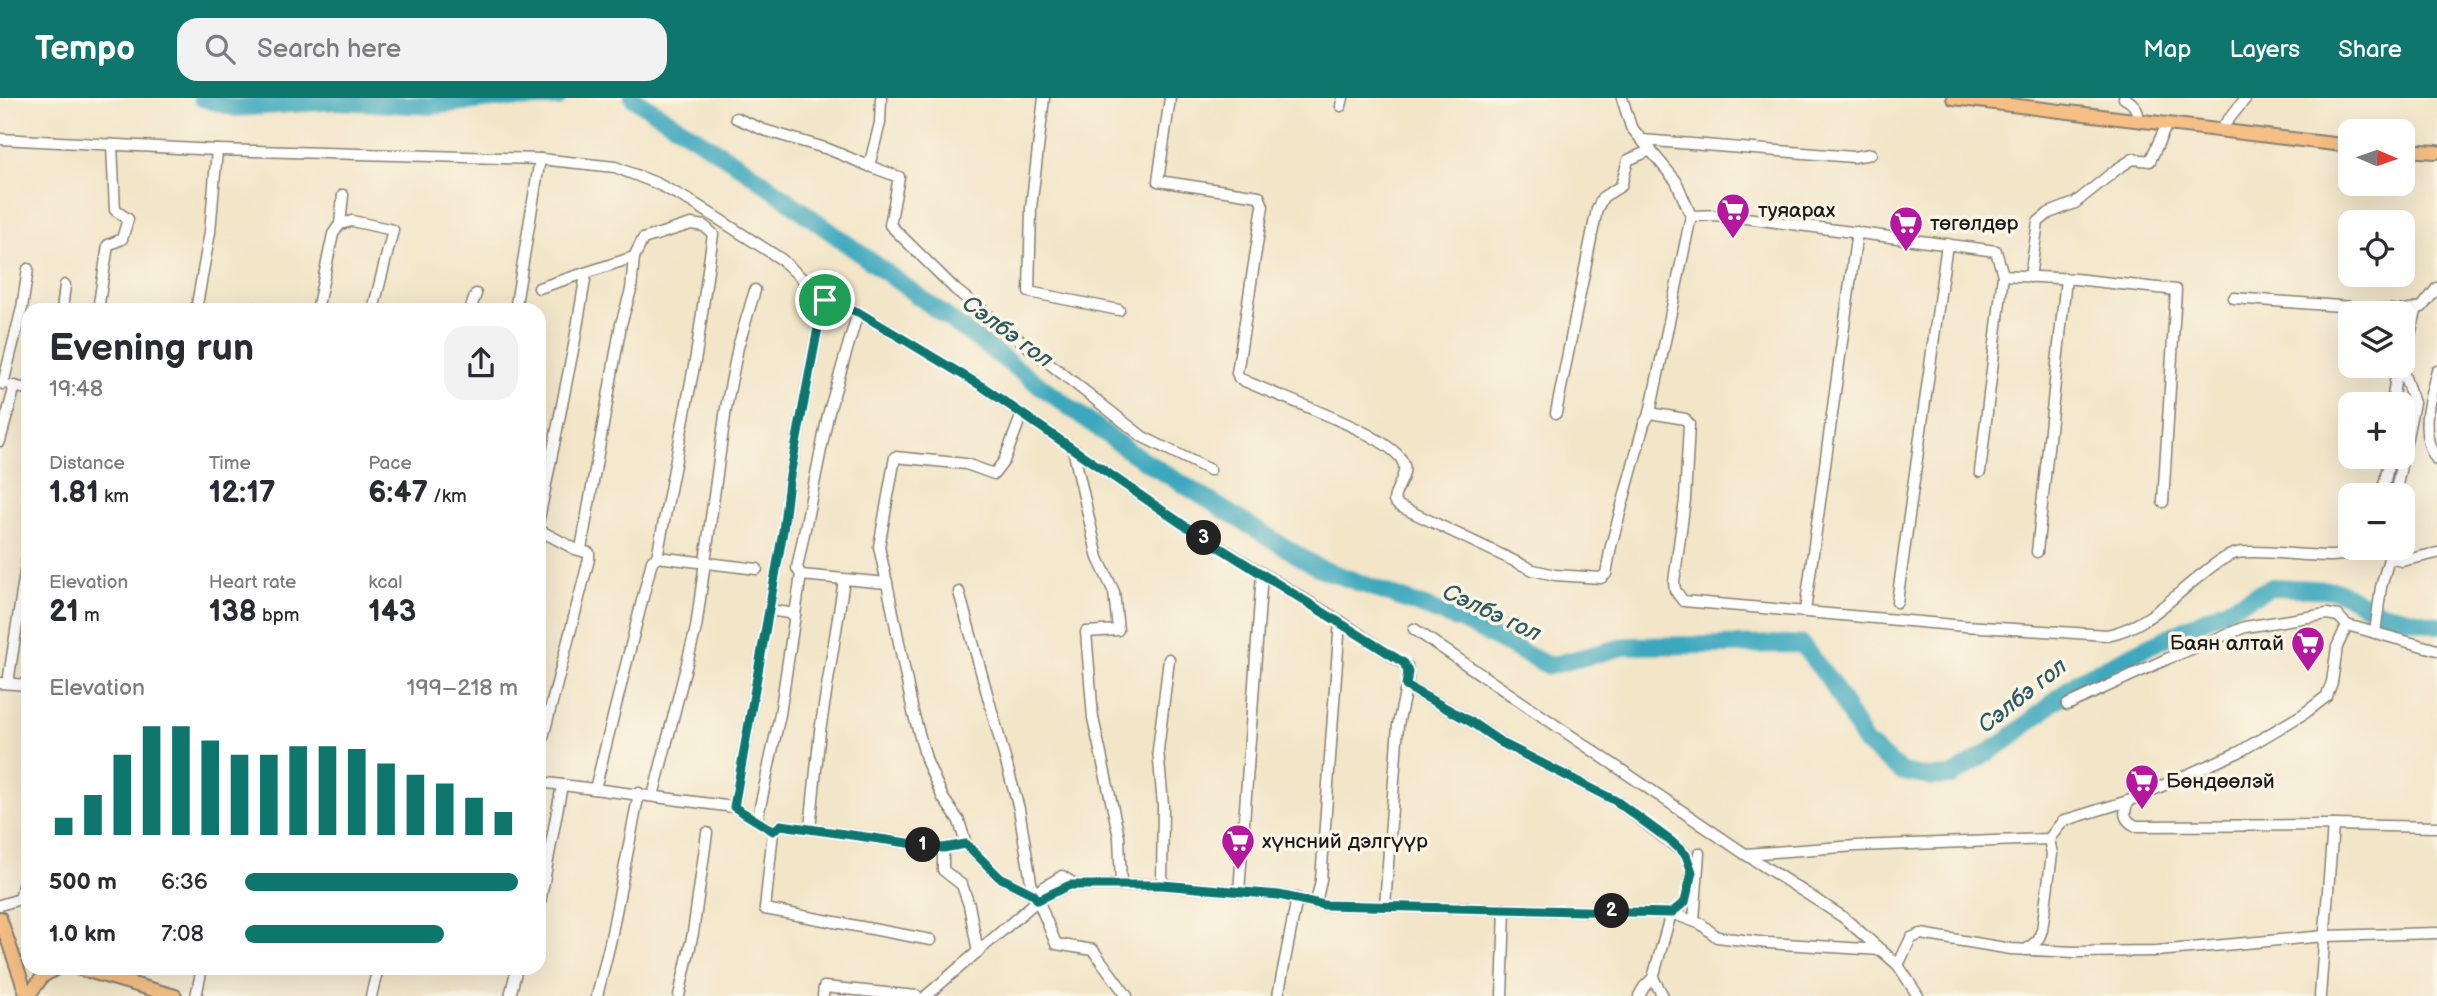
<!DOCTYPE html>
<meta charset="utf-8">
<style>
body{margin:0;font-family:"Balsamiq Sans",sans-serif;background:#f2f2f3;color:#2b2b33;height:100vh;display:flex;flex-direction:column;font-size:26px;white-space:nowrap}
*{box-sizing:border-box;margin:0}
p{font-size:23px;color:#7c7c81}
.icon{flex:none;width:38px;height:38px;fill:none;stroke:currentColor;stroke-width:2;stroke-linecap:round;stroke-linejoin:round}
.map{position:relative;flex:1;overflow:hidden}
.details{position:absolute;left:21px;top:205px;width:525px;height:672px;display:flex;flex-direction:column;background:#fff;border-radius:21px;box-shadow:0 7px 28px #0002}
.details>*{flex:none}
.needle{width:46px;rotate:92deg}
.tools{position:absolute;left:2338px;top:21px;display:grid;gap:14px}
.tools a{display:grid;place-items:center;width:77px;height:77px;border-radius:14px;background:#fff;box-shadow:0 7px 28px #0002;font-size:35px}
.pin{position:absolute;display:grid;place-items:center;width:60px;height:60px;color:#fff;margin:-30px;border:4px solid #fff;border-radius:50%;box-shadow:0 2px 7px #0007}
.km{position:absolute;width:35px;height:35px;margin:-18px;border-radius:50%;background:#222;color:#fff;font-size:19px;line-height:35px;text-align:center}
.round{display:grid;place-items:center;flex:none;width:74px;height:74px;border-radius:21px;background:#f2f2f3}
.summary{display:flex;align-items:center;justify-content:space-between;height:119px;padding:0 28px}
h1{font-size:38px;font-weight:700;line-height:52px}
.stats{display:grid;grid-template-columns:repeat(3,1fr);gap:10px;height:119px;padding:7px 28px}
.stats div{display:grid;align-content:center}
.stats b{font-size:30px;font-weight:700}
.stats small{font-size:19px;font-weight:400}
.stats p{font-size:19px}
.chart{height:196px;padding:14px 28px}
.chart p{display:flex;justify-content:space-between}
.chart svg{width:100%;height:126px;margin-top:7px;stroke:#0f766e;stroke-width:6}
ul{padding:0 28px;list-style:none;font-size:23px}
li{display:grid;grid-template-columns:112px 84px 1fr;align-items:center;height:52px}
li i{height:18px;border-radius:9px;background:#0f766e}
header{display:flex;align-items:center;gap:42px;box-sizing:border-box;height:98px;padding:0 35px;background:#0f766e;color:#fff}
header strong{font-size:33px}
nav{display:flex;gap:38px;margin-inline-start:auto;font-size:24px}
.search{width:490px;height:63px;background:#f2f2f3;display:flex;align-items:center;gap:18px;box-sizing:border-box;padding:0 24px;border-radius:21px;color:#7c7c81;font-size:26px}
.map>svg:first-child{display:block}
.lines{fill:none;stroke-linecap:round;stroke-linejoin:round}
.river{stroke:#3da8bd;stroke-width:18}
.minor-casing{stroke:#878072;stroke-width:13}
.major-casing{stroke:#878072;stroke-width:16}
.minor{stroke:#fff;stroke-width:10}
.major{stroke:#f5bf86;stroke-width:12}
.route-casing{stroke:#fff;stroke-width:14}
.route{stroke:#0f766e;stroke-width:9}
.labels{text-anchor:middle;stroke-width:7;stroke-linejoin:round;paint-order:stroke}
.poi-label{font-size:21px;fill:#1c1c1c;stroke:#fcf5e5;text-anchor:start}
.water-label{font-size:23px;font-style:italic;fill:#2b5b64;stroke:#fcf5e5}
</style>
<header>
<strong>Tempo</strong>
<div class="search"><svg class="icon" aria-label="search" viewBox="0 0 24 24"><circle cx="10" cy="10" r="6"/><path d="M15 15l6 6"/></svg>Search here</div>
<nav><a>Map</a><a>Layers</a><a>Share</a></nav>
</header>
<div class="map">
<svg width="2437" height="898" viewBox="0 0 2437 898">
<rect width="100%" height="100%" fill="#fcf5e5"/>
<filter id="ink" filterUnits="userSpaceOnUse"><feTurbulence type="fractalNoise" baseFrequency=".0143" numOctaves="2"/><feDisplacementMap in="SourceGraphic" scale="14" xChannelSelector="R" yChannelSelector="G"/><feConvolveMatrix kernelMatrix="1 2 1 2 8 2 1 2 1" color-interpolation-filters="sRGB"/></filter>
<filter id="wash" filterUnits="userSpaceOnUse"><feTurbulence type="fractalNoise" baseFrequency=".00686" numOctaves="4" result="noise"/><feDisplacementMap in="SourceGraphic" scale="28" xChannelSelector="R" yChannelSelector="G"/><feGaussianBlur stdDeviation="1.57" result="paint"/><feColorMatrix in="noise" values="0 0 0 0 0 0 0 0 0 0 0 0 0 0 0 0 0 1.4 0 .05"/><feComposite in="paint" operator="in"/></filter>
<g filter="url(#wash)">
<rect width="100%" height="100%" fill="#f2e5c8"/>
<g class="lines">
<!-- river -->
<g class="river">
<polyline points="202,0 235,10 336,3 430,8 492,1 558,0"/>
<polyline points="633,0 745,71 1132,355 1317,469 1462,523 1549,568 1627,548 1801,546 1832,585 1865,645 1902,674 1931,679 1952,678 2009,641 2081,581 2272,489 2336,492 2382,515 2437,527"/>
</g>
</g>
</g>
<g filter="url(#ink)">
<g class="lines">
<!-- minor casing -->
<g class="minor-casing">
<g id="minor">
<polyline points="1044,0 1031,110 1029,194 1119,212"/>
<path d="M1170 0 1158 83 1259 98 1263 108 1237 275 1239 280C1268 296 1397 337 1404 367 1407 378 1394 392 1394 403L1399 408 1533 472 1555 477 1601 480 1606 476 1611 448 1644 326 1650 315 1691 118"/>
<polyline points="1622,0 1631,29 1676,83 1691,118 1723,117 1996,153 2003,177 2075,181 2176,192 2163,404"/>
<path d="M2124 0C2133 4 2138 12 2139 22"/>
<polyline points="1341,8 1343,0"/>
<polyline points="736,20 764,32 828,51 869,68 880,25 881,0"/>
<polyline points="2220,32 2246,0"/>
<polyline points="0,41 217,52 210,134 196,212"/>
<polyline points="1642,42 1853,59 1871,56"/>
<polyline points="217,52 540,61 615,69 656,85 692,104 781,161 825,202 858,214 983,289 1182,426 1340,523 1407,568 1408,580 1398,627 1385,808"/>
<polyline points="869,68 899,79 890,127 956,192 1143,339 1210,372"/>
<polyline points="340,126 352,123 393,132 373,212"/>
<polyline points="2030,179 2038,124 2049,115 2075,105 2117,71 2133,61 2150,63 2167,26"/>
<polyline points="539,190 634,159 643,141 691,126 704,128 713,136 696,258 657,459 652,463 595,691"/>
<polyline points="2234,200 2405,213 2422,209 2437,190"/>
<polyline points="62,212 65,187"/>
<polyline points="98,212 108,147 122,141 128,121 115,112 112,47"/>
<polyline points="256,212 256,210"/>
<polyline points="317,212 333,136 340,126 343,97"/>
<polyline points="470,212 476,196"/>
<polyline points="515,212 540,61"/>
<polyline points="2403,263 2417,210"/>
<path d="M2437 273C2429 303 2418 335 2437 362"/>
<polyline points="3,286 22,210 28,171"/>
<polyline points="11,288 28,291"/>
<polyline points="2392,306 2395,284 2401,269"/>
<polyline points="1556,315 1597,111 1603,99 1621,88 1628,62 1651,52"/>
<path d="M1650 315 1685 321 1689 326 1685 402 1674 484 1675 492 1683 503 1965 528 2107 537C2147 529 2170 501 2201 477 2211 469 2224 458 2237 455 2271 449 2339 468 2365 450"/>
<polyline points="0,343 15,288"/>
<polyline points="1073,351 1098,460 1114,494 1118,532 1086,534 1093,620 1119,739 1121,787"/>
<polyline points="1980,374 2003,177"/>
<polyline points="2382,397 2390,359"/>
<polyline points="2395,397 2414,305 2401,268"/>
<polyline points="539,421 574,247 586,176"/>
<polyline points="539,432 575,451 589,455 589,461 539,655"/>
<polyline points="2385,450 2393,461 2402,463 2437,455"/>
<polyline points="581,451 621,226 631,192 634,159"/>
<polyline points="2037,454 2066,181"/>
<polyline points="657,459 757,471"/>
<polyline points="801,477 887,485 913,614 927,664 943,700 959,723 966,746 999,779 1033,796 1038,802 1056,846 1093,852 1127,898"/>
<polyline points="887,485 879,449 895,359 966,366 994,376 1004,363 1022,316"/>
<polyline points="959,494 1019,711 1033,796 1062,778 1071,784 1070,787"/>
<polyline points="1897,504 1947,146"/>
<polyline points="769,512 795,516"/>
<polyline points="1805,513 1857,134"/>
<polyline points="1414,531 1745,756 1843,819 1898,867 1918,898"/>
<polyline points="2375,535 2381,489 2390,457"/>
<polyline points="0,585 28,587"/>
<polyline points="8,585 28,455"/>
<polyline points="1406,588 1471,624 1502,645 1616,703 1687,757 1692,774 1690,788 1685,804 1671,815 1653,880 1663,898"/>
<polyline points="2067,607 2169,560 2245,529 2327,516 2338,518 2347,527"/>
<polyline points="539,684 734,709 773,733 765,811 931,842"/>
<polyline points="653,698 696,530 726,310 738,249 755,192"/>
<path d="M2128 703C2123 716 2124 722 2136 728L2333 727 2437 729"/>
<polyline points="734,709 783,433 789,383 820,219 825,202"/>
<polyline points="757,723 780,616 801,477 797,470 828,317 858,214"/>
<polyline points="810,731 820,633 844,482"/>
<polyline points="773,733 781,727 943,750 966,746"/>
<polyline points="943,750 943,772 962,787 969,807 978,854"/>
<polyline points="1745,756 1856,748 2049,741 2062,724 2069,721 2128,703 2239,654 2305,615 2327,598 2332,584 2337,549 2347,527 2437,552"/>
<polyline points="1162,787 1163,707 1158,652 1169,561"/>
<polyline points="1239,794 1262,475"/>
<polyline points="1316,805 1321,782 1340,523"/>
<polyline points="0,807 20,801 28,764"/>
<polyline points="539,810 562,687"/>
<polyline points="1694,823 1699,755"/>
<polyline points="2026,852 2038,842 2042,832 2052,756 2049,741"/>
<polyline points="1898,867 1911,840 1921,836 2011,851 2074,854 2157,853 2325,838 2437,835"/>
<polyline points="196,898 202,870"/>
<polyline points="371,898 378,870"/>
<polyline points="510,898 517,870"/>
<polyline points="597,898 610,845 639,695"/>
<polyline points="679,898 693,835 707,735"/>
<polyline points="823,898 824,889 917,898"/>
<polyline points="926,898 1038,802 1070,787 1162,787 1279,797 1324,807 1671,815 1701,826 1717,839 1768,845 1881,852"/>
<polyline points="1278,898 1297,800"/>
<polyline points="1502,898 1505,811"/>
<polyline points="1639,898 1644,889 1653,880"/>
<polyline points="2320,898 2333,727"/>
</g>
</g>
<!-- major casing -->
<g class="major-casing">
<g id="major">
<polyline points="1953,0 2350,48"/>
<polyline points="2403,52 2437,54"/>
<polyline points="0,820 27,898"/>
<polyline points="77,870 175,898"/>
<polyline points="28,898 43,878 57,870"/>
</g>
</g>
<!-- minor -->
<use href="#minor" class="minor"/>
<!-- major -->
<use href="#major" class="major"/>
</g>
</g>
<g class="lines" filter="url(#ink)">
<!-- route casing -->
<g class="route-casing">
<polygon id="route" points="825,202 858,214 983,289 1182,426 1404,565 1408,574 1406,588 1471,624 1502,645 1616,703 1672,744 1686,757 1692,774 1685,804 1671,815 1324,807 1279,797 1162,787 1070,787 1038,802 1033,796 999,779 966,746 943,750 781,727 773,733 734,709 783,433 789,383 820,219"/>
</g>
<!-- route -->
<use href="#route" class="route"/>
</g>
<!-- icons -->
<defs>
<g id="supermarket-pin" transform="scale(1.75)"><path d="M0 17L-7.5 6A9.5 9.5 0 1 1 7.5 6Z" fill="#b5179e" stroke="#fcf5e5"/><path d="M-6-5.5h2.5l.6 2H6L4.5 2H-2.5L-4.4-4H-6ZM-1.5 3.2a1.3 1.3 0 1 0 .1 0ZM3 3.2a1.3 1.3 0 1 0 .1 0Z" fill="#fff"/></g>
</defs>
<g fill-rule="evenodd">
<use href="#supermarket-pin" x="1733" y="112"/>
<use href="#supermarket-pin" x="1906" y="125"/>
<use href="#supermarket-pin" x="2308" y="545"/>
<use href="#supermarket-pin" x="2142" y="683"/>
<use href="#supermarket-pin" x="1238" y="743"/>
</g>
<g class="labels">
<!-- poi labels -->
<g class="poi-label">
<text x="1758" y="119">туяарах</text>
<text x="1930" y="132">төгөлдөр</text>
<text x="2284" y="552" text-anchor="end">Баян алтай</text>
<text x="2166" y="690">Бөндөөлэй</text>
<text x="1262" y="750">хүнсний дэлгүүр</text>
</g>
<!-- water labels -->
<g class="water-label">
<text transform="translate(1008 233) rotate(36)" y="8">Сэлбэ гол</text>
<text transform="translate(1492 514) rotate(25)" y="8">Сэлбэ гол</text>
<text transform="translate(2022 597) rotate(-38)" y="8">Сэлбэ гол</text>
</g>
</g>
</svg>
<div class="tools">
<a><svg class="needle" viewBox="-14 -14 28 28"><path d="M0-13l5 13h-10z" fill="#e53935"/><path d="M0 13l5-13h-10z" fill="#7c7c81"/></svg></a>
<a><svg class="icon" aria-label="locate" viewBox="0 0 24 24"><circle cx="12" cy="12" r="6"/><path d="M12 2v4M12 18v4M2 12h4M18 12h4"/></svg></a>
<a><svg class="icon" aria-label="layers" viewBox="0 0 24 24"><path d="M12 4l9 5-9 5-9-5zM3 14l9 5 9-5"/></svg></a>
<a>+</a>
<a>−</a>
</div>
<div class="pin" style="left:825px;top:202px;background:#1e9e55"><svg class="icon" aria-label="arrive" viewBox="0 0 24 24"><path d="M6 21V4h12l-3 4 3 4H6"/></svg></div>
<b class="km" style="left:923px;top:747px">1</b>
<b class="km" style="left:1612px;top:813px">2</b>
<b class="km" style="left:1204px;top:440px">3</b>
<section class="details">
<div class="summary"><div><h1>Evening run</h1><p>19:48</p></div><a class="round"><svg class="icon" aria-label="share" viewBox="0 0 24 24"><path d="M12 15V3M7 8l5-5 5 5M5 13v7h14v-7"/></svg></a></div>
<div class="stats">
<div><p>Distance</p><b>1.81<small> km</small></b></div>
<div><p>Time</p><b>12:17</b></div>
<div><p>Pace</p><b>6:47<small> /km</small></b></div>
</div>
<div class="stats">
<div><p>Elevation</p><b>21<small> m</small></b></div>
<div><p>Heart rate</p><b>138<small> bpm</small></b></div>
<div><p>kcal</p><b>143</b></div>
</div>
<div class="chart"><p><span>Elevation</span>199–218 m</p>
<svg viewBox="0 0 160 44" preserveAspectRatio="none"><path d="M5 44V38M15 44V30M25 44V16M35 44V6M45 44V6M55 44V11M65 44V16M75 44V16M85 44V13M95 44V13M105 44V14M115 44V19M125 44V23M135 44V26M145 44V31M155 44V36"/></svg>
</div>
<ul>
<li><b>500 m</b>6:36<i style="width:100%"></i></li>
<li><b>1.0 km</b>7:08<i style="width:73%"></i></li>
</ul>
</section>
</div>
